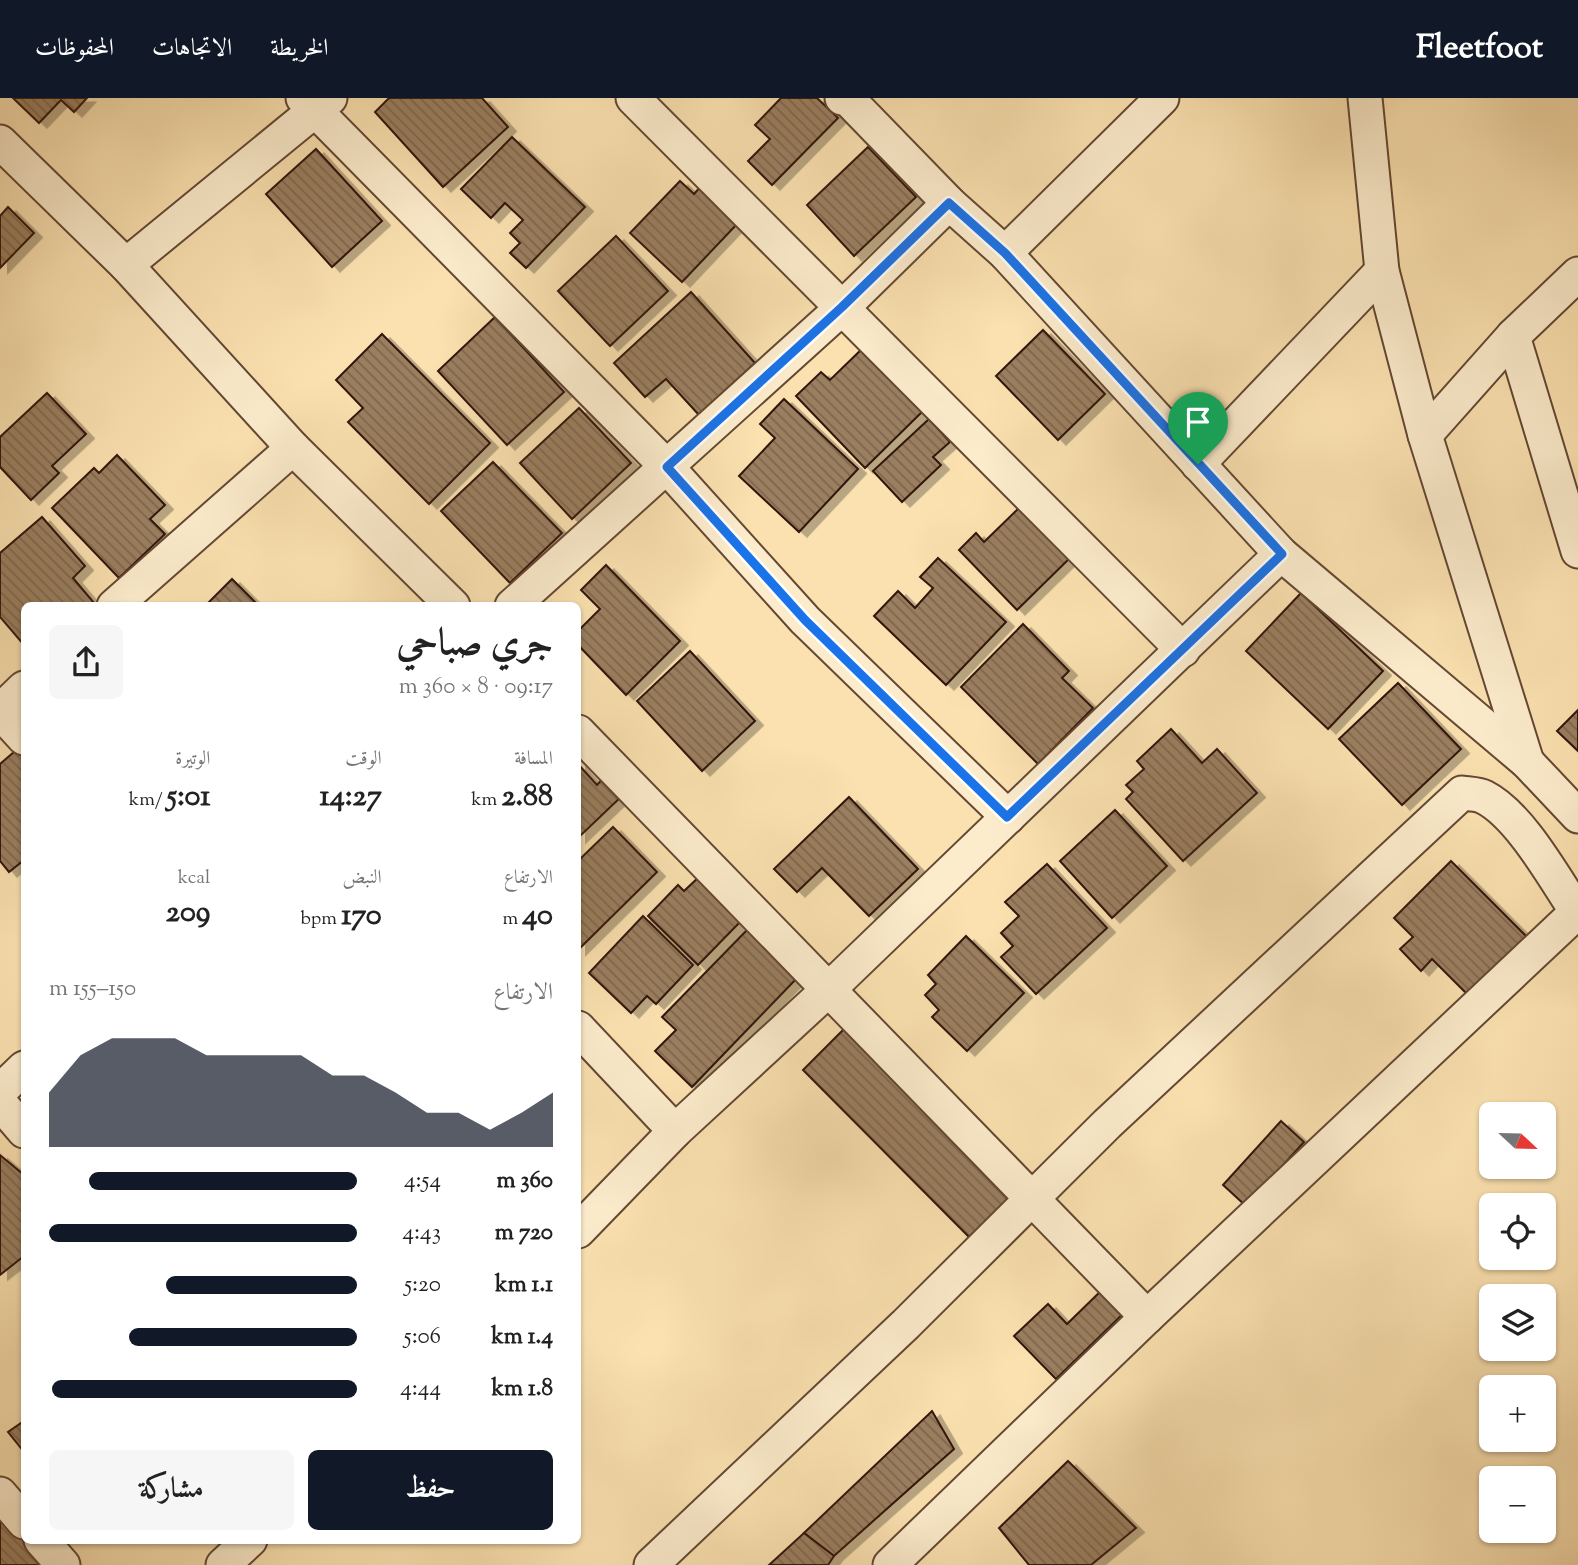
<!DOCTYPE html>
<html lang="ar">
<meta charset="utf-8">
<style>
body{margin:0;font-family:"Sorts Mill Goudy",Amiri,serif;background:#f6f6f6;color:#222;direction:rtl;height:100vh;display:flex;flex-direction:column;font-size:26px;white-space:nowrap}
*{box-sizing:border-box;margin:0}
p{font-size:23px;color:#767676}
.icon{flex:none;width:38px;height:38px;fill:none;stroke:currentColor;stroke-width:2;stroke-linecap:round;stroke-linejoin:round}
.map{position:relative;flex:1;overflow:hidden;direction:ltr}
.side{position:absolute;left:21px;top:504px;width:560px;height:942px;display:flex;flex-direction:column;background:#fff;border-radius:10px;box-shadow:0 2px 5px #0004;direction:rtl}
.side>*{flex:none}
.needle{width:46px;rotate:112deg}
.fabs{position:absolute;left:1479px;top:1004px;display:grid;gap:14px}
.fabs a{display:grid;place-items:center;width:77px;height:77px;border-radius:10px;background:#fff;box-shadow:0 2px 5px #0004;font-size:35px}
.pin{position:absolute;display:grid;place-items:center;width:60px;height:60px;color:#fff;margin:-72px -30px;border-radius:50% 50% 50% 0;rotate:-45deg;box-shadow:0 0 7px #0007}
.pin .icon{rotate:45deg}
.round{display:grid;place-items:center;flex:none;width:74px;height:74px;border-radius:10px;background:#f6f6f6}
.head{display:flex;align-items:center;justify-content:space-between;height:119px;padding:0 28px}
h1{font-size:38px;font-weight:700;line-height:52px}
.figures{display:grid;grid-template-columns:repeat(3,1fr);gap:10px;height:119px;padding:7px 28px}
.figures div{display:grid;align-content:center}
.figures b{font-size:30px;font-weight:700}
.figures small{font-size:19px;font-weight:400}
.figures p{font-size:19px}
.chart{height:196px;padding:14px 28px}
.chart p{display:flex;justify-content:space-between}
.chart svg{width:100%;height:126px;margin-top:7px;fill:#111827;opacity:.7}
.cta{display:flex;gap:14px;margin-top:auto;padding:14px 28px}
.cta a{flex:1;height:80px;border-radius:10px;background:#111827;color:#fff;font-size:28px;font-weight:700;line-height:80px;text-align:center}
.cta a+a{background:#f6f6f6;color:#222}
ul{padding:0 28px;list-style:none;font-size:23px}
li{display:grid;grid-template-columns:112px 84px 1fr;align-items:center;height:52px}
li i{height:18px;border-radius:9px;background:#111827}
header{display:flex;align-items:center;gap:42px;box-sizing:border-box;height:98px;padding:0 35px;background:#111827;color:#fff}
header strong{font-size:33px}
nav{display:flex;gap:38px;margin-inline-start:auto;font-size:24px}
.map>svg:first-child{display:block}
.building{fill:url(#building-back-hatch);stroke:#31150a;stroke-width:2;filter:url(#shadow)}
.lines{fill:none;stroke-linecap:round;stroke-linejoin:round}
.minor-casing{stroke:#644834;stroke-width:37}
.minor{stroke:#fceccc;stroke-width:33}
.route-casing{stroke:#fff;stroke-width:14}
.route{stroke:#1a73e8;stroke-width:9}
</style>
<header>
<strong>Fleetfoot</strong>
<nav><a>الخريطة</a><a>الاتجاهات</a><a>المحفوظات</a></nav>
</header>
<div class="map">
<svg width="1578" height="1467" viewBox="0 0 1578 1467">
<defs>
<pattern id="building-back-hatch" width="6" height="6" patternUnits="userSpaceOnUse" patternTransform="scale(1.75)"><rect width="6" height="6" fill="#9a7f60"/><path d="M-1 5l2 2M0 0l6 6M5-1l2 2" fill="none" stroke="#7e674d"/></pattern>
<filter id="shadow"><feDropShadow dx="8" dy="4.5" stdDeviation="0" flood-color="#0004"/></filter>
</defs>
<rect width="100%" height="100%" fill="#fbe1b0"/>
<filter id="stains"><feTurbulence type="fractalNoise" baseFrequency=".00286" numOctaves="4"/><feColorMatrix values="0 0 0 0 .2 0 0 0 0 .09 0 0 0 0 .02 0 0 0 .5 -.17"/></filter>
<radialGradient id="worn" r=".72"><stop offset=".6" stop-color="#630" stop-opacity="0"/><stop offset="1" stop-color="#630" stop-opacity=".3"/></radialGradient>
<!-- building -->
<g class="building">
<polygon points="13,0 87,0 74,14 61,2 39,25"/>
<polygon points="389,0 482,0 508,29 443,89 375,14"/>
<polygon points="781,0 817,0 838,20 772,87 748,63 770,41 755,27"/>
<polygon points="512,39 585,109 526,170 510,155 520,145 510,135 523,122 505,105 491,120 461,91"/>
<polygon points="868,49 916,99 854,158 807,107"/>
<polygon points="316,51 382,123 332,169 266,96"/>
<polygon points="680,83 694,96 702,87 739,124 682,184 630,135"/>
<polygon points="8,109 34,135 0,170 0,118"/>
<polygon points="616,138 668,193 610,248 558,193"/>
<polygon points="691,194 755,265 699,317 666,281 645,299 614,265"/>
<polygon points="495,219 564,294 507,347 438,273"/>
<polygon points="1043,232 1105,296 1058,342 996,278"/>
<polygon points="382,236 490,345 429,406 348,324 363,310 336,282"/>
<polygon points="866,247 927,309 865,370 796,298 821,274 830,282"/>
<polygon points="47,295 86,336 52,368 59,375 31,402 0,369 0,339"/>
<polygon points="784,301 858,371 799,434 739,378 775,340 760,326"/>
<polygon points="579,310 631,365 572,421 520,365"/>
<polygon points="929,321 950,344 933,359 941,367 902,404 873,373"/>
<polygon points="117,357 165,407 150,421 165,436 119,480 52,410 94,370 99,375"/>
<polygon points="493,364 562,435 510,485 441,413"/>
<polygon points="1025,404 1075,455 1017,512 959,452 976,435 984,444"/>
<polygon points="42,419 85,468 73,480 95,506 24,508 24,547 0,519 0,455"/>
<polygon points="938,460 1006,524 946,587 874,518 898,493 915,510 933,490 920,479"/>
<polygon points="606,467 680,543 626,597 578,547 578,533 600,511 581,492"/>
<polygon points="232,481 259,508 205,508"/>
<polygon points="1301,495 1383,573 1328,631 1246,553"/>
<polygon points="1023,526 1069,573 1062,580 1093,610 1038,666 961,589"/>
<polygon points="690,553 755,623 702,673 637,603"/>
<polygon points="1398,585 1461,651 1402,707 1339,641"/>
<polygon points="1578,612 1578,653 1557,633"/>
<polygon points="1171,631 1202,665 1217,651 1257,695 1183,763 1126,701 1133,694 1126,687 1144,671 1137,663"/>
<polygon points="21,648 24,652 24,762 9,774 0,763 0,666"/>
<polygon points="578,666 597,687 605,678 623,697 578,740"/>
<polygon points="849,699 918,771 869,818 822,770 797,794 774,771"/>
<polygon points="1115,712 1167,768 1112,820 1060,763"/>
<polygon points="613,729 657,774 578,852 578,763"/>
<polygon points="1451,763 1530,842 1472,901 1432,861 1421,873 1400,851 1413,839 1394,820"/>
<polygon points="1047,766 1107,830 1036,896 1001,859 1013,848 1001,835 1019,818 1005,804"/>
<polygon points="700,778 743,821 698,867 648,818 678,787 684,793"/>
<polygon points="643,818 693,867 656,906 647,898 631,915 589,875"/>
<polygon points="749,830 799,878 692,989 655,953 676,932 662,919"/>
<polygon points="966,838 1024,895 967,953 932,919 939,912 925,897 936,886 928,877"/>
<polygon points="849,926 1018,1096 972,1142 803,972"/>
<polygon points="1281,1023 1304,1044 1246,1108 1223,1087"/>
<polygon points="0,1057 24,1077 24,1158 0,1177"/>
<polygon points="1106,1188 1128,1211 1056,1281 1014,1238 1048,1206 1067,1226"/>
<polygon points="932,1313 954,1351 834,1458 804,1435"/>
<polygon points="24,1323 24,1354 8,1334"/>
<polygon points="1068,1363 1136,1430 1091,1467 1029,1467 999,1430"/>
<polygon points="0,1416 45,1467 0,1467"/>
<polygon points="804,1435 834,1458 828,1467 769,1467"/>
</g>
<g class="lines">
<!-- minor casing -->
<g class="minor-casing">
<g id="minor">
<polyline points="303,0 667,369 805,522 1008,719"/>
<polyline points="633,0 1183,552"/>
<polyline points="842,0 848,1 949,105 1005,155 1281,456 1527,664 1578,718"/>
<polyline points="1365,0 1382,173 1425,337 1527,664"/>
<polyline points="0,44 126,167 293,350 453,508"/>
<polyline points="1005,155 1162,0"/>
<polyline points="126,167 330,0"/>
<polyline points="1513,238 1578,453"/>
<polyline points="1425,337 1513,238 1578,176"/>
<polyline points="1198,366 1382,173"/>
<polyline points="114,508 293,350"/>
<polyline points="512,508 842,210 949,105"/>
<polyline points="0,613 24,590"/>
<polyline points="0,614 24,640"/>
<polyline points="578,634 1147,1219"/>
<polyline points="578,930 675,1033"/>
<polyline points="0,993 24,970"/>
<polyline points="0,1005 24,1033"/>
<polyline points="578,1133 675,1033 828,892 1281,456"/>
<polyline points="0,1396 24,1424"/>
<polyline points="41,1442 63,1467"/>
<polyline points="223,1467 250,1442"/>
<path d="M651 1467 906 1226 1107 1026 1462 695C1469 696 1478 696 1484 699 1520 717 1555 781 1577 814"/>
<polyline points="890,1467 1147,1219 1578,813"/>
</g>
</g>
<!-- minor -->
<use href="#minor" class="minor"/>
</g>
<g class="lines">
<!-- route casing -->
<g class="route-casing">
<polygon id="route" points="949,105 1005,155 1282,456 1007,719 805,522 667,369 842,209"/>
</g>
<!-- route -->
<use href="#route" class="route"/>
</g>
<rect width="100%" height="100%" filter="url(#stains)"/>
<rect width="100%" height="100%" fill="url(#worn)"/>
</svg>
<div class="fabs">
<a><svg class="needle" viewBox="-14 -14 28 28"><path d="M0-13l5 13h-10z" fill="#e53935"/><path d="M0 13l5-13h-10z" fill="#767676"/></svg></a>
<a><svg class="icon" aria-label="locate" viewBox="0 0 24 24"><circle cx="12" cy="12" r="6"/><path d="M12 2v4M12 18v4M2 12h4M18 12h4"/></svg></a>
<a><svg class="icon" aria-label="layers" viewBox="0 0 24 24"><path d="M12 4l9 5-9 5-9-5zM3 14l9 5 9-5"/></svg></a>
<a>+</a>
<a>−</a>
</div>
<div class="pin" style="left:1198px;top:366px;background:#1e9e55"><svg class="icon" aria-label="arrive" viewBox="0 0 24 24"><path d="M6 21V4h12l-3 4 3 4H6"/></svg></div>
<section class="side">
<div class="head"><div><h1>جري صباحي</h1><p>09:17 · 8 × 360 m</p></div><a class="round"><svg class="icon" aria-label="share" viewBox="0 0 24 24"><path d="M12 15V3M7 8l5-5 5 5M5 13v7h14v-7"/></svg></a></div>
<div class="figures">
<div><p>المسافة</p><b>2.88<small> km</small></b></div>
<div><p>الوقت</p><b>14:27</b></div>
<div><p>الوتيرة</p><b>5:01<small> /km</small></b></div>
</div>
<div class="figures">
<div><p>الارتفاع</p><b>40<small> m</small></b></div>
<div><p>النبض</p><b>170<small> bpm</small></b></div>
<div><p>kcal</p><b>209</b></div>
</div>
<div class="chart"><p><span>الارتفاع</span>150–155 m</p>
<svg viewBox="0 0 160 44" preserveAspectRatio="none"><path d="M0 44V25L10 12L20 6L30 6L40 6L50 12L60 12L70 12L80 12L90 19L100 19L110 25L120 32L130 32L140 38L150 32L160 25V44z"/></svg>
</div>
<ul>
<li><b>360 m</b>4:54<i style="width:87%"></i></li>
<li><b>720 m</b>4:43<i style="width:100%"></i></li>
<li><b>1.1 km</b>5:20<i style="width:62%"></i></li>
<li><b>1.4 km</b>5:06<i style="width:74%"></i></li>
<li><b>1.8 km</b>4:44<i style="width:99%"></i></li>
</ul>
<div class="cta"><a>حفظ</a><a>مشاركة</a></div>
</section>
</div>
